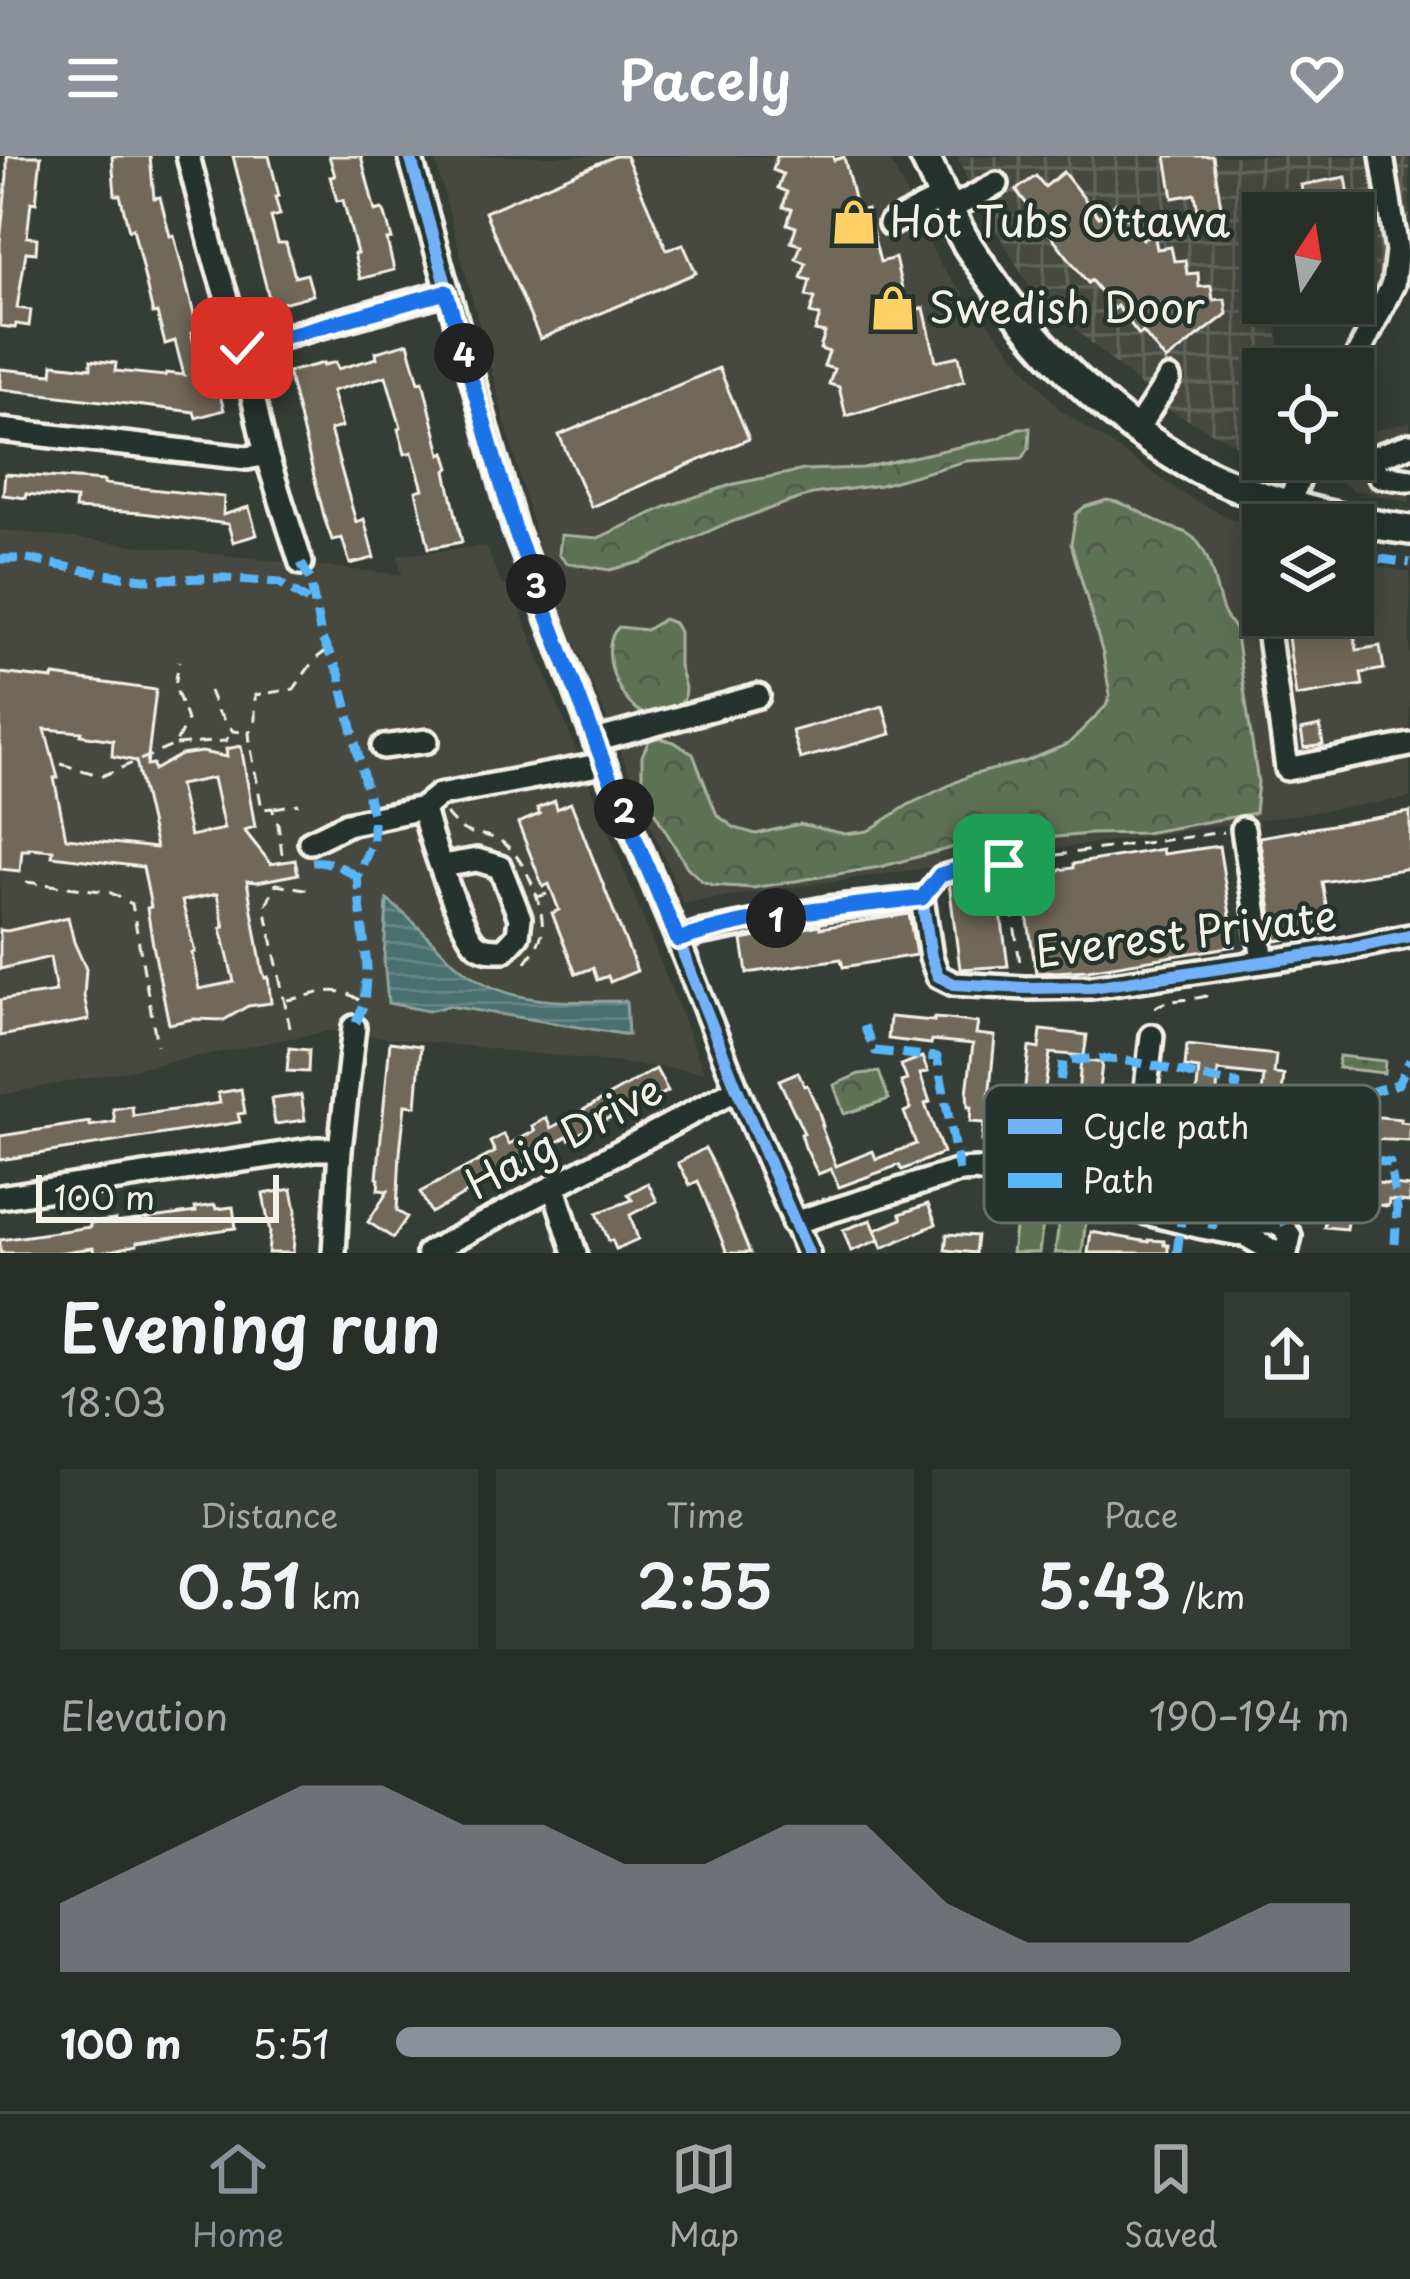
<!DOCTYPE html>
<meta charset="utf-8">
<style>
body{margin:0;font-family:"Playpen Sans",sans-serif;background:#343a34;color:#f1f3f6;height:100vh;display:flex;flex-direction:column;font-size:45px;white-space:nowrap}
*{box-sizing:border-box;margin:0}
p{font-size:39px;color:#a5a8a8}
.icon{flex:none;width:66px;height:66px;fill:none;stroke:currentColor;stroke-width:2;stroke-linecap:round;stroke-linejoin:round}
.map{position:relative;height:1097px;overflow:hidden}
.side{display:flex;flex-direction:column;background:#282e28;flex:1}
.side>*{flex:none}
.needle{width:78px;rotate:12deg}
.controls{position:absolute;left:1242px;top:36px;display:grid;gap:24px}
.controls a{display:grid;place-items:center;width:132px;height:132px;border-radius:0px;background:#282e28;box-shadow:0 6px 30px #0003,0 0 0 3px #444a45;font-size:60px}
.scale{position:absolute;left:36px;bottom:30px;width:243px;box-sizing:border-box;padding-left:12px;border:6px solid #f4f1e8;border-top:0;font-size:33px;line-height:42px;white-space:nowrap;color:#f4f1e8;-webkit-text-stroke:9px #26332d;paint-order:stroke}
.pin{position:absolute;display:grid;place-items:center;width:102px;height:102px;color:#fff;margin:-51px;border-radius:24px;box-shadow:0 6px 18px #0006}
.km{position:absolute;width:60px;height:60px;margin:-30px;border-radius:50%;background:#222;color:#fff;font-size:33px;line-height:60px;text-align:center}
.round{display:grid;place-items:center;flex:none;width:126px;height:126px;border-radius:0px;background:#343a34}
.summary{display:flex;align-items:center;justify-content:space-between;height:204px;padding:0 60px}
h1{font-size:66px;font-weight:600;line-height:90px}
.figures{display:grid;grid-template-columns:repeat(3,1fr);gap:18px;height:204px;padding:12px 60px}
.figures div{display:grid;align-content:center;border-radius:0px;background:#343a34;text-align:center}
.figures b{font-size:60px;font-weight:600}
.figures small{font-size:33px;font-weight:400}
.figures p{font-size:33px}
.chart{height:336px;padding:24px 60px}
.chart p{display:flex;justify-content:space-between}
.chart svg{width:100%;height:216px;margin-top:12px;fill:#8c9099;opacity:.7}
ul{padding:0 60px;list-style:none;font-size:39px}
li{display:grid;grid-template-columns:192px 144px 1fr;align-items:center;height:90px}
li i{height:30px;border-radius:15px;background:#8c9099}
header{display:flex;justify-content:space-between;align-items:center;height:156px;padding:0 60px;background:#8c9099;color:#fff;font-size:54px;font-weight:600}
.tabs{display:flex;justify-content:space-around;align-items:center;height:168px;border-top:3px solid #444a45;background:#282e28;font-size:33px;color:#a5a8a8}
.tabs a{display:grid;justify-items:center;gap:6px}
.tabs .selected{color:#8c9099}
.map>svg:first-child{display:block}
.built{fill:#474a40}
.industrial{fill:url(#industrial-grid)}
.forest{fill:url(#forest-crowns);stroke:#a8b29e;stroke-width:3}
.garden{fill:url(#garden-dots);stroke:#a8b29e;stroke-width:3}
.pitch{fill:#5d7255;stroke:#a8b29e;stroke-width:3}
.water{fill:url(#water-rules);stroke:#8fa49f;stroke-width:3}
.building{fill:#706758;stroke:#f4f1e8;stroke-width:3;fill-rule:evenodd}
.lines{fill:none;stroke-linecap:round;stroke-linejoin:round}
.minor-casing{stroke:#f4f1e8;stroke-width:30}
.major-casing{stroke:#f4f1e8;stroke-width:36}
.path{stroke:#f4f1e8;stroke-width:3;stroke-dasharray:12 9;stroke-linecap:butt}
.minor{stroke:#26332d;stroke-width:21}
.major{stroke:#26332d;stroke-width:27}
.quiet{stroke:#59b6f9;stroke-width:9;stroke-dasharray:18 9;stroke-linecap:butt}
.cycleway-casing{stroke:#26332d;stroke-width:20}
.cycleway{stroke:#73b2f8;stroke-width:12}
.route-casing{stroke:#fff;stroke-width:24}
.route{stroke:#1a73e8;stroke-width:15}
.labels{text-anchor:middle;stroke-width:9;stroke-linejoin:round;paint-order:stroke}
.poi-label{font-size:42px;fill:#f4f1e8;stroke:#26332d;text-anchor:start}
.street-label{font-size:42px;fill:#f4f1e8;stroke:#26332d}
.key{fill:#26332d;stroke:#646c65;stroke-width:3}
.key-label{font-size:33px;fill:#f4f1e8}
</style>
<header><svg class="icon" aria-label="menu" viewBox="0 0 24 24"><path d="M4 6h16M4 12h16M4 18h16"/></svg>Pacely<svg class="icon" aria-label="heart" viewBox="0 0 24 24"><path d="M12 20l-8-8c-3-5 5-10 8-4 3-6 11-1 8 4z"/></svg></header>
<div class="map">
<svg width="1410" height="1097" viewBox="0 0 1410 1097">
<defs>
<pattern id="industrial-grid" width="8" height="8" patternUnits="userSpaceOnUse" patternTransform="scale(3)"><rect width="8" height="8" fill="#474a40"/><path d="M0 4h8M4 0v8" fill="none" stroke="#62655c"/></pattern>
<pattern id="forest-crowns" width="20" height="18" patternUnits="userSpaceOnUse" patternTransform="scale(3)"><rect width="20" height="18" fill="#5d7255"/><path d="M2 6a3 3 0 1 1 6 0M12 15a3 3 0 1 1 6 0" fill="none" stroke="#525b4d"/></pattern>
<pattern id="garden-dots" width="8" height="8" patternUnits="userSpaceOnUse" patternTransform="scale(3)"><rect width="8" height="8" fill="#5d7255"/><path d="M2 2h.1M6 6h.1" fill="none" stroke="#525b4d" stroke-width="1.8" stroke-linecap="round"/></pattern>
<pattern id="water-rules" width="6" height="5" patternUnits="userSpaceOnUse" patternTransform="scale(3)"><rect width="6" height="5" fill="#4b706f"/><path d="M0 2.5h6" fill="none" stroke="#668584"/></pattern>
</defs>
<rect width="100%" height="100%" fill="#353d36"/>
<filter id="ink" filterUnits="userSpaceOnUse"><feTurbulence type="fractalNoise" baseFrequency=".00833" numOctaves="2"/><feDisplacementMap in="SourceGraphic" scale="24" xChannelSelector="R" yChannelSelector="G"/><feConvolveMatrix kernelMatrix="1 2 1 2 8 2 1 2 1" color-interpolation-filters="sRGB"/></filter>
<g filter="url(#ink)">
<!-- built -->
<g class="built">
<polygon points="434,0 888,0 940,109 1059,253 1191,343 1263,378 1263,459 1353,459 1353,406 1410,416 1410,642 683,747 544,411"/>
<polygon points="1410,266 1410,346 1353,334 1336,322 1330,303 1353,303 1353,280"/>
<polygon points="0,374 402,419 398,399 486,390 502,430 511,431 704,916 328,875 0,939"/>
</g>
<!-- industrial -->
<polygon class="industrial" points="957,0 1410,0 1410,130 1353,143 1353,57 1263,57 1263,147 1337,147 1276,162 1282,213 1263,213 1263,290 1258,300 1167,253 1033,136 971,33"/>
<!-- forest -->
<g class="forest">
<polygon points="1019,272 1030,272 1029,292 1023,302 966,305 881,329 812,338 723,369 641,406 610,414 567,407 559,399 561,379 598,382 668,350 734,328 804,314 863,312 999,282"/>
<path d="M1107 344C1128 347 1142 358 1161 367 1169 372 1180 373 1188 378 1213 392 1214 435 1224 457 1227 463 1231 468 1235 473L1258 626 1255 657 1145 677 1090 678 958 690 880 711 753 732 712 729 702 725 687 711 652 652 642 622V600L651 580 674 586 693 598 717 659 735 672 756 678 800 668 845 678 868 675 908 649 971 619 1027 605 1068 588 1106 550 1110 539 1103 498 1071 388 1076 358 1084 351Z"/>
<path d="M664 463 674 467 679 476V509L685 532 684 543C679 547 676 553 670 557 630 580 591 495 619 471L646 474Z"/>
<polygon points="879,916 889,943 844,958 834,929 859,918"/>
</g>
<!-- garden -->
<polygon class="garden" points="1339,900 1385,905 1384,917 1338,912"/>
<!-- pitch -->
<g class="pitch">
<polygon points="1017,1056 1044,1059 1039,1097 1012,1097"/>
<polygon points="1060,1059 1086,1063 1082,1097 1055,1097"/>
</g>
<!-- water -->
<path class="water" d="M387 744C413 763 433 787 456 808 506 852 564 845 626 845L628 879 449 850 428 855 388 847 384 804Z"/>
<!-- building -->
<g class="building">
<polygon points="7,0 41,0 36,47 31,46 27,81 37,82 36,97 26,96 17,152 31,154 29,170 16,168 15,172 0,170 0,86 7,20"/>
<polygon points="112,0 150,0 154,42 160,41 170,80 174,79 198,175 191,177 200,209 211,206 224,254 196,262 194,256 0,233 0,213 52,218 53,208 91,212 91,204 116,207 115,215 165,220 166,217 184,219 175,185 165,188 157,157 153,158 133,72 129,74 120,39 115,39"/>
<polygon points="233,0 269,0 279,40 275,41 280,59 271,61 278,87 286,87 295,121 307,118 313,139 271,150"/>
<polygon points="329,0 361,0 375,55 382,53 385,58 392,83 387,84 394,114 360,123 354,98 357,97 343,44 337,45 330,21 335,20"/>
<polygon points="615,0 626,0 667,94 683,88 696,117 540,183 485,56"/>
<polygon points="777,0 833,0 834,4 844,1 857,55 867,53 880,106 895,102 907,155 924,152 936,205 959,200 964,225 846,260 839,231 829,228 834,213 824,210 829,196 820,193 825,177 815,175 820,160 810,157 815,142 806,140 810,124 801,122 806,107 796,103 801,89 791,86 796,71 787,68 792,53 783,51 787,36 778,32 783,18 773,14"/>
<polygon points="1166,0 1213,0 1222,57 1199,61 1195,38 1173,42"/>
<polygon points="1063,16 1099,61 1116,47 1143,83 1154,77 1157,93 1171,91 1174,105 1185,104 1187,118 1198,117 1199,131 1211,130 1213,144 1225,143 1227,158 1166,205 1143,176 1139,179 1117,150 1114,153 1091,124 1088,127 1016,34 1036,20 1045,31"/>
<polygon points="1346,21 1352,57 1306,57 1301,29"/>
<polygon points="408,187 419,226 423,225 441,298 445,296 450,312 446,315 462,386 429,392 416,335 423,333 412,296 405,298 398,273 401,272 386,220 332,235 342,271 330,274 356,366 364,363 374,402 350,408 342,382 332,384 325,364 288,216 324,207 324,209 336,206 338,213 377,202 376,196"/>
<polygon points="719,212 749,283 591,351 559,279"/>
<polygon points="5,318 104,325 104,328 224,341 223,359 249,351 257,379 233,386 228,368 142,357 75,353 76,343 26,338 26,342 3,339"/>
<polygon points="1285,459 1351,459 1357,494 1380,490 1384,513 1361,517 1363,529 1296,540"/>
<path d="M0 517 53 523 54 520 156 534 147 609 153 608 154 614 181 599 202 596 227 601 226 593 241 590 255 671 244 674 271 708 295 704 298 718 257 726 247 725 262 813 265 822 268 821 271 847 248 850 224 864 193 863 169 868 153 789 147 752 151 751 143 711 52 700 53 694 29 692V694H22L20 715 0 713ZM45 573 82 576 81 579 113 584 112 600 136 605 156 692 66 682 54 622H58ZM213 622 224 673 190 680 179 629ZM217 738 224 771 221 772 234 826 199 833 192 797 195 796 182 745Z"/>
<polygon points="883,550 891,578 800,603 792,575"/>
<polygon points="1320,570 1323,589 1304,592 1301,574"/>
<polygon points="555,645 557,653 571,647 637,815 610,826 608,820 597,824 593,812 576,818 552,757 559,754 549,728 543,731 518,667 540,658 537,652"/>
<polygon points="1410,656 1410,712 1322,726 1331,776 1276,785 1259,681"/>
<polygon points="1219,690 1235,790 1088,814 1036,817 1021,719 1073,712 1073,708 1162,693 1163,698"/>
<polygon points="996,721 1008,810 960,813 949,727"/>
<polygon points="909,758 916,799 843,811 841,803 747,817 742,784 820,769 820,772"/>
<polygon points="68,761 74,786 86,813 84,840 89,864 0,880 0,844 56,836 50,801 0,813 0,774 7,775"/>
<polygon points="890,861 934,865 934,862 948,863 978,867 976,878 995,880 988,953 991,953 989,967 986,967 1014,970 1013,975 1042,978 1040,999 1011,996 1012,989 982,985 984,967 970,966 971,951 968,951 967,937 973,888 932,884 931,888 888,883"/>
<polygon points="1041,874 1087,879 1084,900 1050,897 1042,952 1023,950 1029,891 1039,893"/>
<polygon points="390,886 421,890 416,950 405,949 400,997 397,1055 407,1061 393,1082 368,1066 388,1035 378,1034 379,1023 377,1022"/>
<polygon points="1187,889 1276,899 1274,918 1284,919 1281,948 1261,946 1264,920 1218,915 1216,961 1204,1042 1160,1035 1161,1032 1150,1031 1152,1011 1188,1019 1199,913 1185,911"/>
<polygon points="289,892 309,894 308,916 287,915"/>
<polygon points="922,901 928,916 920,918 930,946 925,948 943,997 902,1014 899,1009 839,1031 831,1013 818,1018 805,991 801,978 804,977 779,924 798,916 804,930 807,929 819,956 823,970 821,970 836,1010 873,995 876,1003 916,988 904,956 911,953 901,926 907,924 901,909"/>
<polygon points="1081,904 1102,907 1092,997 1114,999 1112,1019 1067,1015 1076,964"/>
<polygon points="656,913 668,935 641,949 639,946 569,983 568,980 431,1057 420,1036 495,996 490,986 504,978 509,988 535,975 532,970 546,962 551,972"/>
<polygon points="241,933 245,957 238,958 240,966 0,1004 0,980 90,966 90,970 115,966 113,953 132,950 133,960 220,947 218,937"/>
<polygon points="301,939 305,964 275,968 271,943"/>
<polygon points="1305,954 1401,963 1400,966 1410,967 1410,985 1324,981 1319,1015 1312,1015 1310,1029 1295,1027"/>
<polygon points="705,992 714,1009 750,1097 727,1097 698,1025 690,1029 678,1007"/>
<polygon points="1346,1023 1410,1031 1410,1046 1389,1044 1388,1050 1350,1046 1346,1073 1324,1071 1328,1041 1343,1043"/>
<polygon points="648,1027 657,1045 630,1059 638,1083 616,1093 612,1084 609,1085 597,1057 632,1044 628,1038"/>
<polygon points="292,1033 296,1055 293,1097 268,1097 270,1076 263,1038"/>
<polygon points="988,1034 1012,1040 1007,1060 983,1054"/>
<polygon points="928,1048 936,1068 882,1092 875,1074 902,1063 900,1058"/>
<polygon points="215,1049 216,1053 233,1051 236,1072 137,1086 137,1089 100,1097 94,1097 93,1092 57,1097 0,1097 0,1084 90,1071 90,1067 115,1064 115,1067 196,1056 195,1052"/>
<polygon points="871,1064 879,1084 851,1095 843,1074"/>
<polygon points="1091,1076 1149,1086 1149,1084 1164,1085 1164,1089 1168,1089 1168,1097 1088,1097"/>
<polygon points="947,1078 977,1080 975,1097 945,1094"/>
</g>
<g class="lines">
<!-- minor casing -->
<g class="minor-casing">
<g id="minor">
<polyline points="188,0 213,97 242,192 266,298 301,407"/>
<polyline points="410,0 515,374 604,608 678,784 737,933 808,1097"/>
<polyline points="950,53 997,28"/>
<polyline points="890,68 944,41"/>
<polyline points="242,192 446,136"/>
<polyline points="1351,213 1393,128 1397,95 1382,0"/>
<polyline points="1137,273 1169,223"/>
<polyline points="0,274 247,302 266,298"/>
<polyline points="1353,295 1369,303 1380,320 1410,324"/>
<polyline points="1369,303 1410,289"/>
<polyline points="1288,348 1308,303"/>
<polyline points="1266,459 1287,613 1410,589"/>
<polyline points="595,585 758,540"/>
<polyline points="383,591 427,585"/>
<path d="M423 652C428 675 461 776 476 788 485 795 494 794 504 794L518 779 520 762 500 711 477 704 442 710"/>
<polyline points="1243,673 1263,805"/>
<polyline points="310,686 347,668 423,652 439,639 604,608"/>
<polyline points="678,784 699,777 829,752 922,742 931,801 938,820 954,828 1025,832 1092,831 1337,795 1410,780"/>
<polyline points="554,1032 575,1097"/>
<polyline points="0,1041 316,993 340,993"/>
<polyline points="1132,1054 1152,880"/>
<polyline points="793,1067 959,1015 977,1014 1202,1071 1245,1079 1258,1067 1279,1067 1290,1080 1286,1097"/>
<polyline points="1245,1079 1276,1097"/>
<polyline points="334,1097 340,993 354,871"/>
<polyline points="428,1097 737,933"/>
</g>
</g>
<!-- major casing -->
<g class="major-casing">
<path id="major" d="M924 0C939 30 951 63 969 91 1022 172 1090 249 1174 300 1245 342 1329 363 1410 374"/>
</g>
<!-- path -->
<g class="path">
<polyline points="209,535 217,555 233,575 249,577"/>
<polyline points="176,589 225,585 233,575"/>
<polyline points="61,608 102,620 175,589 187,564 175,530 179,505"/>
<polyline points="274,652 299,648"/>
<path d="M446 658C470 687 478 672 502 686 524 700 546 751 542 777 540 788 530 800 524 809L520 806"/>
<polyline points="282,698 278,668 272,652 262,653 250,587 249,577 255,564 255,539 294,533 314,504 326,495"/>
<polyline points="1005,710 1021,813"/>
<polyline points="26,726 109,736 132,748 157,889"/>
<polyline points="934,726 940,719 963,712 1224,676"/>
<polyline points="537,741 547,738"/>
<path d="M287 844C319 839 338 825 364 848"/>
<path d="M1155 852C1166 842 1190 845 1206 840L1209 831"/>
<polyline points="290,872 265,751 276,728 310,734"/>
</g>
<!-- minor -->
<use href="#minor" class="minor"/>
<!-- major -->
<use href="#major" class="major"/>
<!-- quiet -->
<g class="quiet">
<polyline points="1353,399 1410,407"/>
<polyline points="0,403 27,403 98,417 144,423 224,422 279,426 315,450"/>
<polyline points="301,407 310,423 321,481 339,517 373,662 373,684 357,721 367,810 364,848 354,871"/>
<path d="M312 706C331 704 342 711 357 721"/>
<polyline points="864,870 875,895 937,901 959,1015"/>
<polyline points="1333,998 1340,945 1398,928 1410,904"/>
<path d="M1045 1031 1063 906C1123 894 1178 919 1237 928L1212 1073"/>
<polyline points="1279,1067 1312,1050 1333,998 1390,1007 1397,1053 1395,1088"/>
<polyline points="1177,1097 1181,1066"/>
</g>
<!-- cycleway casing -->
<g class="cycleway-casing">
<g id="cycleway">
<polyline points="410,0 515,374 604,608 678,784 737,933 808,1097"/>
<polyline points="678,784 699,777 829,752 922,742 931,801 938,820 954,828 1025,832 1092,831 1337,795 1410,780"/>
</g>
</g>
<!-- cycleway -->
<use href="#cycleway" class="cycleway"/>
</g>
</g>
<g class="lines" filter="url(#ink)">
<!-- route casing -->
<g class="route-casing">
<path id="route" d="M242 192 446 136 515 374 604 608 678 784C755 758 842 751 922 742L940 719 963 712 1004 709"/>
</g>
<!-- route -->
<use href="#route" class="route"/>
</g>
<!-- icons -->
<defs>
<g id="shop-bare" transform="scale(3.6)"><path d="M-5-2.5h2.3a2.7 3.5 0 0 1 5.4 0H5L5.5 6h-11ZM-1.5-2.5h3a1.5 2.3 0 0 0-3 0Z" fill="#ffd166" stroke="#26332d" stroke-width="2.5" paint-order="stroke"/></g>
</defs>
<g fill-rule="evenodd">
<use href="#shop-bare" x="854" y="66"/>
<use href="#shop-bare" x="893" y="152"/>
</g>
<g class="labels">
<!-- poi labels -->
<g class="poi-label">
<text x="890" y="81">Hot Tubs Ottawa</text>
<text x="929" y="167">Swedish Door</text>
</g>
<!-- street labels -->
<g class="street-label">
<text transform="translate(1186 778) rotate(-7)" y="15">Everest Private</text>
<text transform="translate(564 981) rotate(-28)" y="15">Haig Drive</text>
</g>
</g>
<!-- legend -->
<rect x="984" y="929" width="396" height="138" rx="18" class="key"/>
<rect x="1008" y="963" width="54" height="15" fill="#73b2f8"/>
<rect x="1008" y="1017" width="54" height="15" fill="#59b6f9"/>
<g class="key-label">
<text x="1083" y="983">Cycle path</text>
<text x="1083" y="1037">Path</text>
</g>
</svg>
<div class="controls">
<a><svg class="needle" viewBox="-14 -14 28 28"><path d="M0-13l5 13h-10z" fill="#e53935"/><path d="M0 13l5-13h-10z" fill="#a5a8a8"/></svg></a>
<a><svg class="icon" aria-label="locate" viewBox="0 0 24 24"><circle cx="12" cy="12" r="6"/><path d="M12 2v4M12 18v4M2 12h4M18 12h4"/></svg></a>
<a><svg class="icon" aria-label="layers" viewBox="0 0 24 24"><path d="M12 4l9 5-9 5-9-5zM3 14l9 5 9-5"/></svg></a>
</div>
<div class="scale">100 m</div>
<div class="pin" style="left:1004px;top:709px;background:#1e9e55"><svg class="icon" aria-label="arrive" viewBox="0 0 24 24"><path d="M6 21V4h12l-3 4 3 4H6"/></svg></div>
<div class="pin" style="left:242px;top:192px;background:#d93025"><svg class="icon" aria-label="check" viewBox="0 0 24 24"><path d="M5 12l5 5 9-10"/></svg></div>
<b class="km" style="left:776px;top:762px">1</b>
<b class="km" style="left:624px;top:653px">2</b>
<b class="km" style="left:536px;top:428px">3</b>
<b class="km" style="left:464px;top:197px">4</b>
</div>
<section class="side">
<div class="summary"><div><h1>Evening run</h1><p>18:03</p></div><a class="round"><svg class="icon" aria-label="share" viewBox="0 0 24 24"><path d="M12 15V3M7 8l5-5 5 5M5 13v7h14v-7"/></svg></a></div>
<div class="figures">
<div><p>Distance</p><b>0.51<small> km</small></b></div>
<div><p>Time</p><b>2:55</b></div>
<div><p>Pace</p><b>5:43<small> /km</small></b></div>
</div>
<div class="chart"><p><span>Elevation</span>190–194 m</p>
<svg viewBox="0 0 160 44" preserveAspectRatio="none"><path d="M0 44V30L10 22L20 14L30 6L40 6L50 14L60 14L70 22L80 22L90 14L100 14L110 30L120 38L130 38L140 38L150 30L160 30V44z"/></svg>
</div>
<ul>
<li><b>100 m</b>5:51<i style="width:76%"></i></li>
</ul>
</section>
<nav class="tabs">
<a class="selected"><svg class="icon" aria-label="home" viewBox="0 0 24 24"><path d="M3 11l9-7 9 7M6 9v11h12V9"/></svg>Home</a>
<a><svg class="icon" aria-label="map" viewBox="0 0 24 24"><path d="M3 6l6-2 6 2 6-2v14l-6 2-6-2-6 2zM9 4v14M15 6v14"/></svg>Map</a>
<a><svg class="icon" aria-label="saved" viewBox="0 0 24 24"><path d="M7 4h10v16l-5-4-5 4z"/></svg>Saved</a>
</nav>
